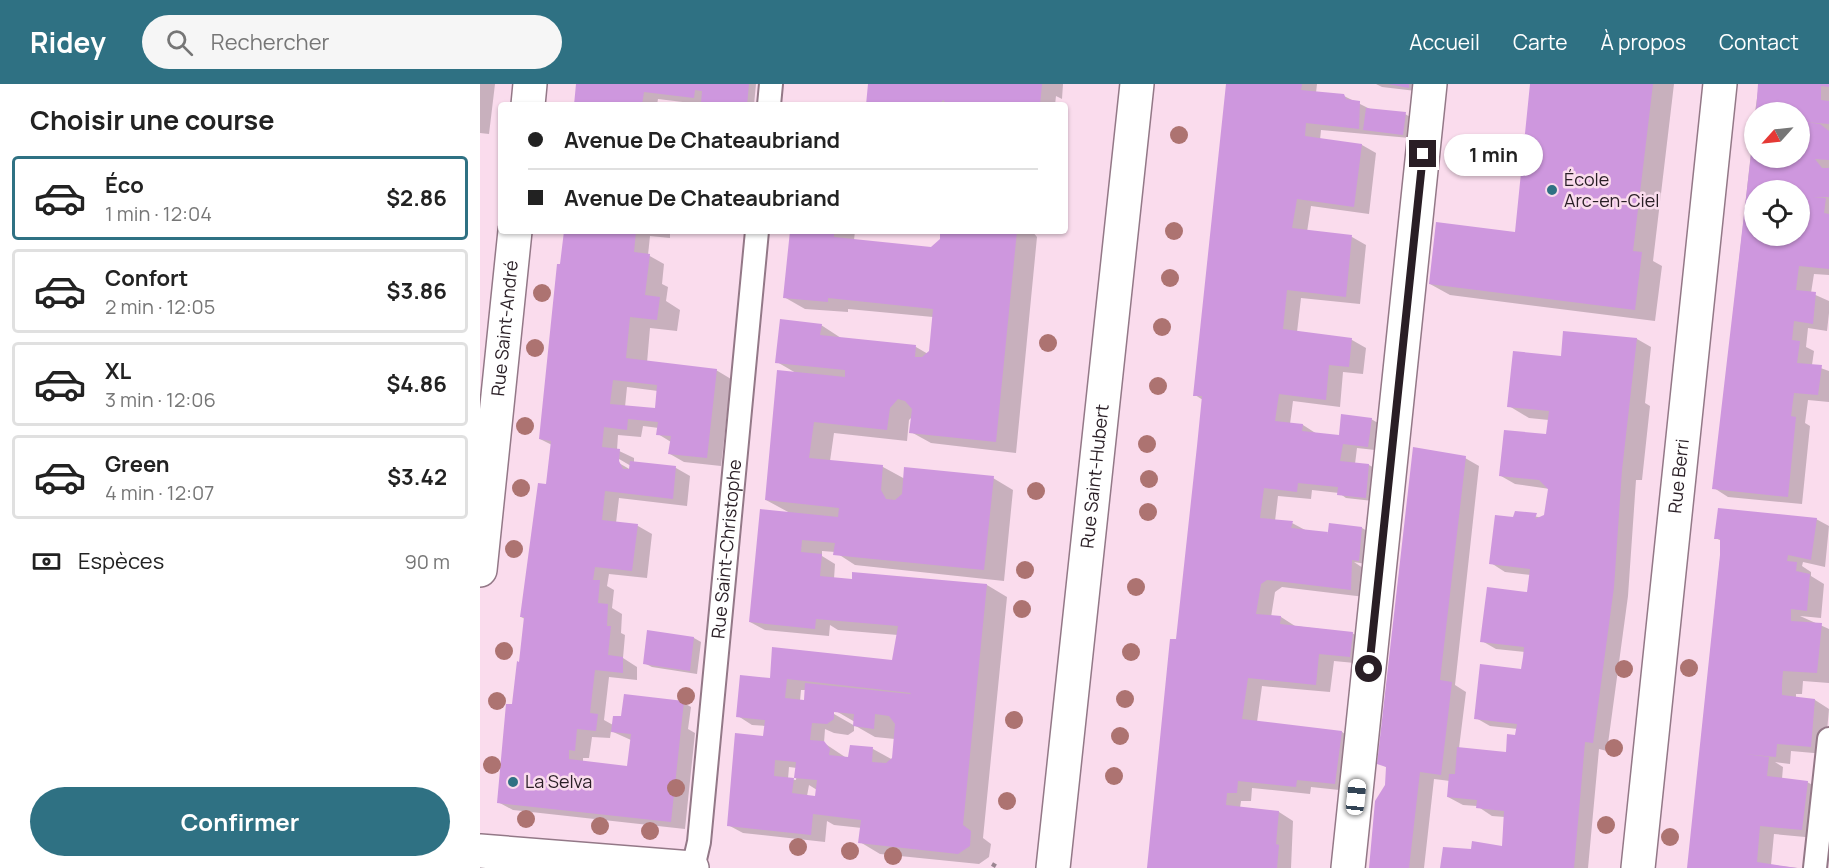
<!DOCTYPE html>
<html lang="fr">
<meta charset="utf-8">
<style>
:root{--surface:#fff;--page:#f6f6f6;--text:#222;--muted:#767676;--line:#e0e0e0;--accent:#2f7183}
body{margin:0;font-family:Manrope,sans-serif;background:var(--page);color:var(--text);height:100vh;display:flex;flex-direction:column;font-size:22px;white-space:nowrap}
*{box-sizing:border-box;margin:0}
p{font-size:20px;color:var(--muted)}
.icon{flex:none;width:33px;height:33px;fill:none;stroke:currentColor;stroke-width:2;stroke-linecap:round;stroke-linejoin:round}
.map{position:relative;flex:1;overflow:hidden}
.panel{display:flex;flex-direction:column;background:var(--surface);width:480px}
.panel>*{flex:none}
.top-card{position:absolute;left:18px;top:18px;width:570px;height:132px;border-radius:6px;box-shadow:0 2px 4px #0004;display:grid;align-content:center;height:132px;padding:0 30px;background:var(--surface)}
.needle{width:39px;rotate:243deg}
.controls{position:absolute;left:1264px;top:18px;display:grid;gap:12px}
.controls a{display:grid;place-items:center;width:66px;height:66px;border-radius:50%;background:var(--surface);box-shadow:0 2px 4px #0004;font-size:30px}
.end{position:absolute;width:27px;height:27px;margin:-14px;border:8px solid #291e25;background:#fff;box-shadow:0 0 0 3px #fff}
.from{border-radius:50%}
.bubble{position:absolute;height:42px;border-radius:21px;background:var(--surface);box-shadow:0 2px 4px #0004;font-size:20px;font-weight:700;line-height:42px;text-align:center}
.car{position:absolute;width:18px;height:36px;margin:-18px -9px;border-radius:8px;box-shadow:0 0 4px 2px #0007;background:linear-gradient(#fff 24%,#345 0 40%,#fff 0 76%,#345 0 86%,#fff 0)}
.top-card b{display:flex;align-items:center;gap:21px;height:57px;font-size:22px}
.top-card b+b{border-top:2px solid var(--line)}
.top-card i{width:15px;height:15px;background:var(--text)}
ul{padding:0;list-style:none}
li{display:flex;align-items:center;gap:18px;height:84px;margin:0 12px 9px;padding:0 18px;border:3px solid var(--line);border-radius:6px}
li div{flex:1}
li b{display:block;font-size:22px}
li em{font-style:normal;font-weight:700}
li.on{border-color:var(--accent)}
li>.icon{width:54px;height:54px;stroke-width:1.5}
h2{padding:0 30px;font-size:27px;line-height:72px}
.pay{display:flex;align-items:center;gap:15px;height:66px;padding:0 30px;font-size:22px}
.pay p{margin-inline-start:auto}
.primary-button{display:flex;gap:12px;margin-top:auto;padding:12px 30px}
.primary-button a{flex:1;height:69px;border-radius:36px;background:var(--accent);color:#fff;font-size:24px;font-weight:700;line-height:69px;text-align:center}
header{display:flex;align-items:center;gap:36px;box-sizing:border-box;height:84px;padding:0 30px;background:var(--accent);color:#fff}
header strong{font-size:28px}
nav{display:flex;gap:33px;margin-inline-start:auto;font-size:21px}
.search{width:420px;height:54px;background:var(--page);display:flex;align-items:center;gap:15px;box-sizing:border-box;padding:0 21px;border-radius:33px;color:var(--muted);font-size:22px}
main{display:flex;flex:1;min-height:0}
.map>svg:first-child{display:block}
.shadow{fill:#0003;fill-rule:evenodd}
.building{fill:#ce97de;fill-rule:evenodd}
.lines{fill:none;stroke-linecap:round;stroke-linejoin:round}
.lane-casing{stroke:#937887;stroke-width:26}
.street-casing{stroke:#937887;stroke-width:36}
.secondary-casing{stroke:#937887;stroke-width:36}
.path{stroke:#9b8692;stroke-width:4;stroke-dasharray:4.5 3;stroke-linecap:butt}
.lane{stroke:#fff;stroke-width:22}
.street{stroke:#fff;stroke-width:33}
.secondary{stroke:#fff;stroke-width:33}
.tree{fill:#ad7371}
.route{stroke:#291e25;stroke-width:8}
.poi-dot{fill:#2f7183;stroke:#fadced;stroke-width:2}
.labels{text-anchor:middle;stroke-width:5;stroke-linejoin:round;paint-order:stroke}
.poi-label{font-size:18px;fill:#291e25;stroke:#fadced;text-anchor:start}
.street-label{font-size:18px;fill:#291e25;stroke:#fadced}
</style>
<header>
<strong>Ridey</strong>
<div class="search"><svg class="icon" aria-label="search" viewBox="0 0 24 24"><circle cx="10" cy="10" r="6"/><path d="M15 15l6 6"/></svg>Rechercher</div>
<nav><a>Accueil</a><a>Carte</a><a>À propos</a><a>Contact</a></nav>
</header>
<main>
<section class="panel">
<h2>Choisir une course</h2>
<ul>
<li class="on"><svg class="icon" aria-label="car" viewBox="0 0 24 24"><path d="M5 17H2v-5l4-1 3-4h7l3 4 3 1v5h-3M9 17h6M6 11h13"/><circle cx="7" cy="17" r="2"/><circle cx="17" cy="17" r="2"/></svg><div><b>Éco</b><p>1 min · 12:04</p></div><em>$2.86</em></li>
<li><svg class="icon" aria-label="car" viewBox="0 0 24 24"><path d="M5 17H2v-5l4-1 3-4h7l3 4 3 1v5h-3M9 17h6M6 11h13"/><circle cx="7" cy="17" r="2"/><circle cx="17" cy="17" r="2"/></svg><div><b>Confort</b><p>2 min · 12:05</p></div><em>$3.86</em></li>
<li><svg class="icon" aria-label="car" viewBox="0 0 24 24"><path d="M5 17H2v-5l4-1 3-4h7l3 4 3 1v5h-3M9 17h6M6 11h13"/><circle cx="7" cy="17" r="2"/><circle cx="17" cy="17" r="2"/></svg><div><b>XL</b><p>3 min · 12:06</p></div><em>$4.86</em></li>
<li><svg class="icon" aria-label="car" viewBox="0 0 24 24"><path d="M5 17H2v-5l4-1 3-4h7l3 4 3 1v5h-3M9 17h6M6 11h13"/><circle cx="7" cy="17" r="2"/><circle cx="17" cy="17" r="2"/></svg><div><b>Green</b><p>4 min · 12:07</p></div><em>$3.42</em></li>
</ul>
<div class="pay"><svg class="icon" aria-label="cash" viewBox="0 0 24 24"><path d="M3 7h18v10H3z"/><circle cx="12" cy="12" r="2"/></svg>Espèces<p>90 m</p></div>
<div class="primary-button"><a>Confirmer</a></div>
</section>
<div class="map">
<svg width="1349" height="784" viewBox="0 0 1349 784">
<rect width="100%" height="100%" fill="#fadced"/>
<path class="shadow" d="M0 0H15L9 50 0 49Z
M98 0H276L274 21H227L178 15 177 21H95Z
M389 0H583L582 15 576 12 575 21H388Z
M748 0H837L836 9 864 12 892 26 925 30 932 34 930 54 841 46 840 56 882 61 896 69 889 130 831 122 827 148 872 153 886 161 880 220 821 214 817 248 872 256 886 264 883 290 863 288 860 323 813 317 810 340 823 341 837 350 867 354 891 335 898 339 895 366 877 364 875 380 889 381 896 385 893 417 866 414 859 409 832 406 831 415 798 412 795 437 812 439 827 447 847 450 882 444 889 448 886 480 874 478 886 486 885 513 802 503 795 508 791 533H801L815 542 872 549 887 558 885 580 854 577 850 608 782 602 777 638 862 648 876 657 869 707 831 703 830 710 772 704 771 717H761L760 724 799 728 813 737 811 784H669L691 556 697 557 723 316 715 311Z
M896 0H936V7L902 3Z
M1052 0H1194L1173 177 1182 182 1175 237 970 211 950 200 1036 150Z
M1279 0H1349V191L1334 190 1331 209 1349 217V229L1347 247 1328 244 1326 263 1334 267 1332 281 1349 287V318L1328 316 1325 339 1330 342 1322 420 1248 413 1234 404 1275 32V74H1320V28H1275ZM1275 106H1320V152H1275Z
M85 147H190V154L170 152 168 171 184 180 182 200 188 203 186 217 200 226 197 247 170 244 167 279 236 286 251 295 241 382 204 378 190 370 191 358 178 350 179 344 163 342 161 353 138 351 137 366 154 374V379L196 384 210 392 207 422 139 414 136 439 158 442 172 450 167 494 129 490 127 502 134 506 132 524 142 530 141 549 145 551 143 574 157 583V596L129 593 124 636 133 641 149 635 145 612 204 619 211 623 208 645 215 649 205 745 33 726 18 718 40 580 45 535 41 533 67 402 72 361 60 355ZM147 303 178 307 177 325 145 323ZM134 372 151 382V386L132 375ZM131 647 151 656 148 684 103 678V674H109L112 653 130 654Z
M312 147H375L374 156 451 164 461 156 462 147H552L557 153 536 369 451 359 431 348 433 332 429 336 427 357 354 349 350 377 403 383 425 395 513 394 533 406 524 497 375 481 355 468 342 467V472L355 480 354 495 507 501 527 513 503 754 511 760 509 773 499 780 400 770 380 758 382 744 354 741 347 737 345 758 263 749 248 741 284 654 286 642 272 641 258 632 291 595 413 577 418 551 358 546 350 541 349 552 285 546 270 538 310 429 286 416 316 289 297 278 341 241 361 254 436 263 448 270 450 267 453 233 368 225V228L325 225 304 213ZM321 606H326L331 618 320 617ZM349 623 375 638V642L347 626ZM374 641 395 653 415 655 413 676 393 665 368 675 344 659 345 645 354 649 368 651 374 647ZM309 683 317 684 316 696 308 695ZM329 701 337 706 336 714 327 712Z
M1157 255 1171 263 1165 319 1170 322 1162 396H1156L1148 512 1127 667 1119 665 1108 784H962L992 766 1023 763 1025 733 1012 732 997 722 983 721 968 713 970 697 954 695 944 784H891L906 701 908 684 899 679 985 374 999 382 975 601 986 608 979 664 1027 669 1037 653 1038 645 1010 642 996 634 1043 587 1045 568 1016 565 1002 557 1049 509 1051 491 1025 488 1011 479 1036 428 1062 434 1066 432 1070 405 1035 400 1021 392 1068 352 1069 336 1049 334 1029 322 1082 273Z
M1336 435 1349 442 1345 483 1323 478 1322 482 1331 488V492L1344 500 1341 534 1320 532 1349 545V599L1323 597 1322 610H1316V614L1335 616 1349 625 1345 670 1311 667 1310 680 1295 678 1303 683 1302 695 1327 698 1342 706 1336 754 1294 750 1291 781 1318 784H1208L1242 457 1235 454Z
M169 548 214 554 221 558 217 590 172 583 164 579Z"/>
<path class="building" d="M96 0H269L267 21 221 19 222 7 215 6 214 14 164 8 162 21H94Z
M388 0H562L560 21H468L463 16 459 21H386Z
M746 0H822L821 6 864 10 866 15 880 17 879 45 826 39 825 52 882 60 874 123 817 115 812 144 872 151 866 213 807 206 803 245 872 254 869 283 849 281 846 316 799 310 795 337 823 340 822 347 859 351 861 330 892 334 888 363 863 360 860 377 889 380 886 414 857 411 858 403 818 399 817 408 784 404 780 434 813 437 811 444 848 448 847 455 849 439 882 443 879 477 872 476 871 506 787 496 781 500 776 530 801 532 800 540 873 548 870 573 839 570 836 601 768 594 762 635 862 647 855 700 817 696 816 703 758 697 757 709H747L746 721 799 727 796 760 799 761 797 784H667L690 555H696L717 362 722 312H713Z
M908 0H929V4Z
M1050 0H1173L1153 167 1162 168 1155 226 949 200 956 138 1035 148Z
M1278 0H1349V3L1341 2V16L1349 17V40L1325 38 1340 40 1349 47V76L1335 75 1342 84H1349V113H1333L1346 114 1344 129 1349 130V185L1319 182 1316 206 1336 208 1333 240 1314 237 1312 256 1320 257 1317 279 1342 281 1338 311 1314 309 1311 332 1316 333 1308 413 1232 405 1274 45 1275 74H1320V28H1276ZM1275 106H1320V152H1275Z
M886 24 926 28 923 51 883 46Z
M84 147H156L154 168 170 170 165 211 180 213 177 236 150 233 146 274 237 285 227 374 188 370 191 352 176 351 178 338 148 335 147 346 124 343 122 363 140 365 139 377 143 385H149L150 377 196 382 193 415 125 407 122 436 158 440 152 487 115 483 113 496H120L118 519 128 520 127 542H131L128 571 143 573V589L115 586 110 629 118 630 116 647 97 645 95 667 89 666V675L147 682 151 650 131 648 133 632H141L144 610 204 617 191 738 17 719 26 620H32L37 577 39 578 44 533H40L58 399 66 400 71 357 59 355 77 180H80ZM133 296 177 301 175 324 130 320Z
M310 147H354V153L451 163 460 155V147H537L516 358 429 349 432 325 425 317 418 315 410 324 407 346 334 338 329 374 403 381 401 406 406 415 415 416 422 410 424 383 514 392 504 486 353 471 355 459 322 456 321 468 342 470 340 492 372 495V488L507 500 483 741 491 747 490 762 478 770 378 759 381 736 333 730 331 751 247 742 255 649 283 652 285 636 256 633 260 591 290 594 292 563 412 576 418 542 336 535 335 545 269 538 280 425 358 433 359 424 285 416 297 286 365 293V286L295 279 300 235 342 240 340 251 436 261 435 273H442L449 267 453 225 348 214V218L303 214ZM307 595 431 609 430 610 325 599 324 616 305 614ZM354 628 374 630 373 642 394 645 395 630 409 632 415 640 412 674 406 679 392 678 393 663 370 661 368 673 349 671 350 665 344 657 330 656 332 639 347 640 354 635ZM295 676 316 678 314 694 337 696 335 712 312 709 314 694 294 692Z
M1083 247 1157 254 1142 386 1134 503 1113 659 1105 658 1094 784H960L963 763 991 765 992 757 1022 762 1024 727 996 724 997 716 967 713 969 690H975L977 663 1026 668 1027 650 1035 651 1037 640 994 635 1000 580 1041 585 1043 573 1044 563 1000 558 1007 503 1047 508 1050 485 1009 480 1015 431 1033 433 1035 427 1057 429 1055 435 1064 431 1068 405 1059 396 1019 392 1024 346 1066 350 1069 327 1027 323 1033 267 1081 272Z
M933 363 986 372 960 596 972 598 961 691 940 688 929 784H889L895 717 905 701 906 683 897 680Z
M1238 424 1337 434 1331 476 1308 471 1307 477 1317 478 1316 487 1330 490 1327 527 1311 525V537L1342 539 1337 589 1303 587 1302 600V611L1335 615 1331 663 1297 660 1296 673 1264 670 1289 673 1287 692 1328 697 1322 746 1280 742 1277 778 1317 784H1207L1240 471V455H1234Z
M167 546 214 553 210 587 163 580Z"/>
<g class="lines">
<g class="lane-casing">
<g id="lane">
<path d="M289 21 291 0"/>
<path id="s1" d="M213 784 219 758 277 147"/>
<path d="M1335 784 1349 655"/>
</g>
</g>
<g class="street-casing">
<g id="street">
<path d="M48 21 50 0"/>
<path id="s2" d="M0 486 35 147"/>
<path d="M0 767 212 784"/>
<path d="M868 784 950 0"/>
<path id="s3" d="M1158 784 1240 0"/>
</g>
</g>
<g class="secondary-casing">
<g id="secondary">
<path id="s4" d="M573 784 657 0"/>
</g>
</g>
<path class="path" d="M512 780 517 783"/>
<use href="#lane" class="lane"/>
<use href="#street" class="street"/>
<use href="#secondary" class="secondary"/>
</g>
<g class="tree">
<circle cx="699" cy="51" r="9"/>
<circle cx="694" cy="147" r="9"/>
<circle cx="690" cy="194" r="9"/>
<circle cx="62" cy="209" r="9"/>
<circle cx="682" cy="243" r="9"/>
<circle cx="568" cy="259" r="9"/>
<circle cx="55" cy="264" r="9"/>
<circle cx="678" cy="302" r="9"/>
<circle cx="45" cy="342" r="9"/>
<circle cx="667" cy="360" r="9"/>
<circle cx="669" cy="395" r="9"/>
<circle cx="41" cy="404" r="9"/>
<circle cx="556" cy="407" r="9"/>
<circle cx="668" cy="428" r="9"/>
<circle cx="34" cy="465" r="9"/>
<circle cx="545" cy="486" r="9"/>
<circle cx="656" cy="503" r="9"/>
<circle cx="542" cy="525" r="9"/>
<circle cx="24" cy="567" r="9"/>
<circle cx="651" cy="568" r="9"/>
<circle cx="1209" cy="584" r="9"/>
<circle cx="1144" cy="585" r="9"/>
<circle cx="206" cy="612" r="9"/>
<circle cx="645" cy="615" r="9"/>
<circle cx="17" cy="617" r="9"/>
<circle cx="534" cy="636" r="9"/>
<circle cx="640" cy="652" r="9"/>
<circle cx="1134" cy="664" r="9"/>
<circle cx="12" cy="681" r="9"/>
<circle cx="634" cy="692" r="9"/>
<circle cx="196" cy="704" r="9"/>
<circle cx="527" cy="717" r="9"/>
<circle cx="46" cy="735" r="9"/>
<circle cx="1126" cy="741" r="9"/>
<circle cx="120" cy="742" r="9"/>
<circle cx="170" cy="747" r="9"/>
<circle cx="1190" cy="753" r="9"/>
<circle cx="318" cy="763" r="9"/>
<circle cx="370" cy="767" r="9"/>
<circle cx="413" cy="772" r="9"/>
</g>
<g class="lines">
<path class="route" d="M889 585 943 70"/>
</g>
<g class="poi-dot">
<circle cx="1072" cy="106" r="6"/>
<circle cx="33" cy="698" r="6"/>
</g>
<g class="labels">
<g class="poi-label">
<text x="1084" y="102">École<tspan x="1084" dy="21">Arc-en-Ciel</tspan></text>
<text x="45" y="704">La Selva</text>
</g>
<g class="street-label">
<text dy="6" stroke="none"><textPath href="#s2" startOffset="243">Rue Saint-André</textPath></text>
<text dy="6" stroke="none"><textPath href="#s4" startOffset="394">Rue Saint-Hubert</textPath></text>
<text dy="6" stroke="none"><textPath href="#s3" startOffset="394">Rue Berri</textPath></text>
<text dy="6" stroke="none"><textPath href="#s1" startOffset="321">Rue Saint-Christophe</textPath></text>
</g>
</g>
</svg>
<div class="controls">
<a><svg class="needle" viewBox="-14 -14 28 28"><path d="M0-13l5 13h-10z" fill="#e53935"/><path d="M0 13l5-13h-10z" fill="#767676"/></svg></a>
<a><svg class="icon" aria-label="locate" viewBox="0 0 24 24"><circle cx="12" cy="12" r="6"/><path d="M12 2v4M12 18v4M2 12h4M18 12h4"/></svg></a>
</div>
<i class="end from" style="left:889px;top:585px"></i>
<i class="end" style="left:943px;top:70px"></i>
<div class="bubble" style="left:964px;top:50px;width:99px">1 min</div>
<i class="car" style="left:876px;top:713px;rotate:6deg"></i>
<div class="top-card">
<b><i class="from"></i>Avenue De Chateaubriand</b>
<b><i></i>Avenue De Chateaubriand</b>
</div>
</div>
</main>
